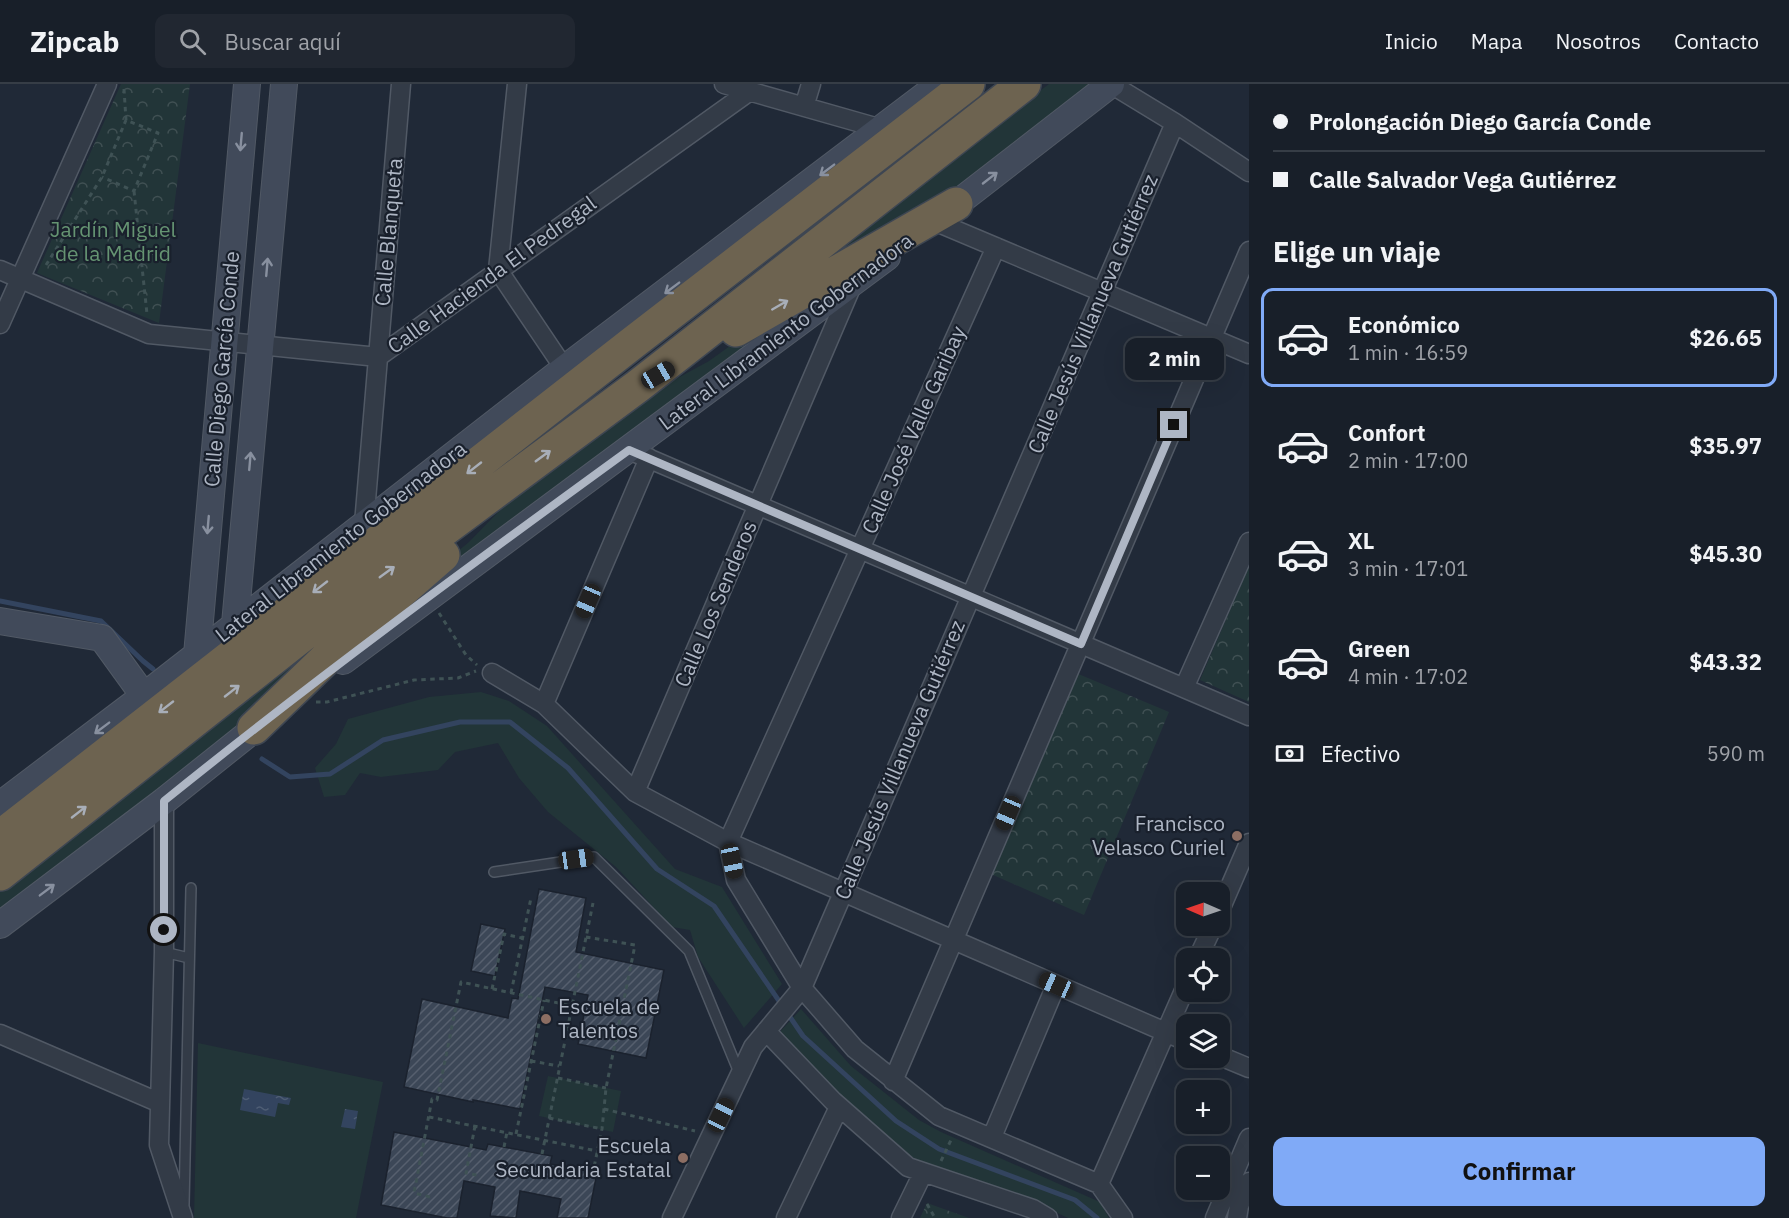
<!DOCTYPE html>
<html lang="es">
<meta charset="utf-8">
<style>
:root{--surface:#181f29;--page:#212731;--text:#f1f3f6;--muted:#9fa2a8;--line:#363d46;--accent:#80aaf7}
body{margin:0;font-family:"IBM Plex Sans",sans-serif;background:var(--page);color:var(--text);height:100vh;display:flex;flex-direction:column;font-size:22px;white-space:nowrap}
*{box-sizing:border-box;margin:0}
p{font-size:20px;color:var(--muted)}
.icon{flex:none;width:33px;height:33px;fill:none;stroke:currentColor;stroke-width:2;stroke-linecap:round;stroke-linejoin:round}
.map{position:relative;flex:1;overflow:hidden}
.details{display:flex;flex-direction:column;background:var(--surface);width:540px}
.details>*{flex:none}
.top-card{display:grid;align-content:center;height:132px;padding:0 24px;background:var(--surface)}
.needle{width:39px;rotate:272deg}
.controls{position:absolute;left:1176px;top:798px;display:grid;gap:12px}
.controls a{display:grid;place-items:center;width:54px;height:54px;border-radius:12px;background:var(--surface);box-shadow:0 6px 24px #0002,0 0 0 2px var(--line);font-size:30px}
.end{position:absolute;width:27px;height:27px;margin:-14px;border:8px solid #aeb6c4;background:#111;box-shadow:0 0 0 3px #111}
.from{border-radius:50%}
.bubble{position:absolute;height:42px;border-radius:12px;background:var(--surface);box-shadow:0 6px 24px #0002,0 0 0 2px var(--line);font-size:20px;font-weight:700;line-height:42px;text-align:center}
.car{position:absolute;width:18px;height:36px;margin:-18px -9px;border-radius:8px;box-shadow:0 0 4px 2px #0007;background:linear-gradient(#222 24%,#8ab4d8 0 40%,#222 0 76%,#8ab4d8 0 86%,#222 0)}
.top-card b{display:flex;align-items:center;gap:21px;height:57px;font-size:22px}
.top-card b+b{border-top:2px solid var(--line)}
.top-card i{width:15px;height:15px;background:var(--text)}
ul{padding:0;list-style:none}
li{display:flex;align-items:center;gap:18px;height:99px;margin:0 12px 9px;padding:0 12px;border:3px solid transparent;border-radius:12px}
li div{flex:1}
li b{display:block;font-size:22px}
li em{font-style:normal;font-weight:700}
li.active{border-color:var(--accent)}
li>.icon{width:54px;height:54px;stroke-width:1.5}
h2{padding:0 24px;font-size:27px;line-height:72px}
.pay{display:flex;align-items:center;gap:15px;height:66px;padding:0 24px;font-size:22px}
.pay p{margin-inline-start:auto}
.primary-button{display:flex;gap:12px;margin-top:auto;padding:12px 24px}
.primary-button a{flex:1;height:69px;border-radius:12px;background:var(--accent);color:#111;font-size:24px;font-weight:700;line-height:69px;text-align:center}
header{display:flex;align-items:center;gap:36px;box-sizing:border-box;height:84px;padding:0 30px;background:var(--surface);border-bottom:2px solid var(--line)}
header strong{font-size:28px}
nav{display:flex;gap:33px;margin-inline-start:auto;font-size:21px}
.search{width:420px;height:54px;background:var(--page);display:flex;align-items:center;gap:15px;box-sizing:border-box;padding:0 21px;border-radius:12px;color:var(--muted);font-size:22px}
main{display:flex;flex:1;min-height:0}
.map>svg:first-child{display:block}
.green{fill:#223538}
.forest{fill:url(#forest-crowns)}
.water{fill:url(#water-ripples)}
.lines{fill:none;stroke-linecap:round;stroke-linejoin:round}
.stream{stroke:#33445f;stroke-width:5}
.building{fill:url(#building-hatch);stroke:#1b222e;stroke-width:1.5}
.lane-casing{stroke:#515965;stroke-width:12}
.street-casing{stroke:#515965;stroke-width:21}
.secondary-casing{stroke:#515965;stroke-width:28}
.highway-casing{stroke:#3e4652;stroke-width:36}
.path{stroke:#3f5255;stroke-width:3;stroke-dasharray:4.5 4.5;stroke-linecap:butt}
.lane{stroke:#333b47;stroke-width:9}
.street{stroke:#333b47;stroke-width:18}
.secondary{stroke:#414a5a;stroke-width:26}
.highway{stroke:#6d6350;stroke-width:33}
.oneway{stroke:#88909f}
.oneway2{stroke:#a8aeb8}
.route{stroke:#aeb6c4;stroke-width:8}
.education-dot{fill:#8d6e63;stroke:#19202c;stroke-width:2}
.labels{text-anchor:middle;stroke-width:4.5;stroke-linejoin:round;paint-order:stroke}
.park-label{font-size:21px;fill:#659472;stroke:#19202c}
.street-label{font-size:21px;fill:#aeb6c4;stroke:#19202c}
.poi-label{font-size:21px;fill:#aeb6c4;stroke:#19202c;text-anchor:end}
</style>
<header>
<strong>Zipcab</strong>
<div class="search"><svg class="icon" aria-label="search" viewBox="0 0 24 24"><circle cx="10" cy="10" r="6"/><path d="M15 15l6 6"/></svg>Buscar aquí</div>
<nav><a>Inicio</a><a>Mapa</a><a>Nosotros</a><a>Contacto</a></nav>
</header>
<main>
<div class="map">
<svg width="1249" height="1134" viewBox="0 0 1249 1134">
<defs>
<pattern id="forest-crowns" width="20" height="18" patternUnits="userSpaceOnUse" patternTransform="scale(1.5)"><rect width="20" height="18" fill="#223538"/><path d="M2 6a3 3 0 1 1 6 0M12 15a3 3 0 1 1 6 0" fill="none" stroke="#405053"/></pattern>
<pattern id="water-ripples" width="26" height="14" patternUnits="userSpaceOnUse" patternTransform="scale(1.5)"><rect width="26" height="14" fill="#33445f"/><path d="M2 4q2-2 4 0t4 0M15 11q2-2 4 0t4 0" fill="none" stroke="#4e5d74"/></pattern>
<pattern id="building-hatch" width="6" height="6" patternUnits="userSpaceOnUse" patternTransform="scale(1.5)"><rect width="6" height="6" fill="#3c4757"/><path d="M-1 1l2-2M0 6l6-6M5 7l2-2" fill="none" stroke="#565f6e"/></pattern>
</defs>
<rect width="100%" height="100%" fill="#202937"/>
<path class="green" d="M1049 0H1096L947 116 776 207Z
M783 224 789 233 403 523 398 516 469 458 547 378 630 320 709 277Z
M382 506 258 628 0 830V804Z
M481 608 509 617 547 642 675 785 722 803 782 900 744 944 698 873 690 846 672 843 616 783 548 728 519 694 498 659 455 668 438 686 381 693 360 689 345 711 324 713 315 684 336 660 348 635 429 613Z
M801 925 851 982 919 1036 941 1048 1100 1118 1109 1134H1068L1034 1118 914 1078 838 1013 777 951Z
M198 959 383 998 356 1134H194Z
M548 992 621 1007 613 1048 539 1032Z"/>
<path class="forest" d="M121 0H190L159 239 37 189Z
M1249 482V618L1200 596Z
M1076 589 1169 628 1084 831 991 790Z
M927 1119 969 1134H920Z"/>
<path class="water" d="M244 1005 291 1014 289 1021 278 1019 275 1033 240 1026Z
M345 1025 358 1027 355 1045 341 1043Z"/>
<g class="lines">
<path class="stream" d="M0 517 101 537 143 577 153 585
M262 675 290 693 330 690 383 656 460 638H510L568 684 657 785 714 822 803 952 896 1037 939 1065 1075 1116 1097 1134"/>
</g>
<path class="building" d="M539 805 586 814 576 868 664 886 646 974 578 960 588 911 545 903 520 1025 473 1016V1018L404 1003 422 915 508 934 512 914 518 915Z
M481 840 505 845 495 892 471 887Z
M394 1048 486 1066 488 1060 552 1072 550 1080 597 1089 588 1134H557L561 1115 520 1107 516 1134 490 1132 495 1103 464 1097 457 1134H447L381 1121Z"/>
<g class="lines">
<g class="lane-casing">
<path id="lane" d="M494 788 594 773 689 867 740 991
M164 868 189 874
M184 1120 191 804"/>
</g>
<g class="street-casing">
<path id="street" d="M517 0 498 186 570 293
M724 0 882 45
M1111 0 1175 39 1249 88
M804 23 811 0
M934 137 1249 270
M996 163 728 758 1186 957
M0 186 149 250 378 273 750 7
M0 240 107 0
M629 366 1249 632
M364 440 401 0
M492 589 544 620 635 708 728 758 736 796 802 904 855 965 939 1032 1099 1100 1123 1134
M1184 604 1249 458
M544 620 649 374
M635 708 853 199
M164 717V868L159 1061 183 1134
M1220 826 1249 759
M1198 874 1213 842
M766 947 833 1017 908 1083 1033 1125 1048 1134
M0 950 160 1019
M1220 972 1249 984
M893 997 1249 167
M992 1053 1056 901
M1099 1100 1186 902
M672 1134 753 963 802 904 1175 39
M786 1134 839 1023
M901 1134 923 1089
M1215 1134 1249 1054
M1237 1134 1239 1122 1249 1098"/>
</g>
<g class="secondary-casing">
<path id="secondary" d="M942 131 1111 0
M0 537 102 554 144 612
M235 540 284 0
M197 571 247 0
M343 577 887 173
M0 721 144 612 564 285 940 0
M0 841 164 717 268 634"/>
</g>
<g class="highway-casing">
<path id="highway" d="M736 246 956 120
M254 644 342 559 443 471
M0 753 635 257 968 0
M0 790 314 542 638 302 1024 0"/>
</g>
<path class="path" d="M124 5 126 36
M134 107 147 230
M46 181 102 93 126 36 158 49 134 107 102 93
M439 529 466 571 477 581
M316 618H327L414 596 458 594 476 587
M586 853 635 861 606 1004 602 1045 593 1088
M492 905 504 850 522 854
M511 909 531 814
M531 977 559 982
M558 994 606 1004
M604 1025 695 1047
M429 1033 597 1067
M549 1034 602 1045
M475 1042 466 1089 481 1092
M516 1050 544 916
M504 1063 507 1048
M542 1070 593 819
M941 1077 951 1056
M430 1113 414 1109 432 1015 437 1016 461 898 572 922
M927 1120 935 1134"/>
<use href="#lane" class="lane"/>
<use href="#street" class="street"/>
<use href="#secondary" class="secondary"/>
<use href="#highway" class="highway"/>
</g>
<defs><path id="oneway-shaft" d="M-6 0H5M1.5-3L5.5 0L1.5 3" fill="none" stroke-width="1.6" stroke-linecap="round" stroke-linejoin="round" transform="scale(1.5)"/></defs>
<g class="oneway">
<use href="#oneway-shaft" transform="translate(241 58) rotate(95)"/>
<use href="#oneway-shaft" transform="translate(827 86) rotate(143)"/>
<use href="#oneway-shaft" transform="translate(990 94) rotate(-38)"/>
<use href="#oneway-shaft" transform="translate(267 183) rotate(-85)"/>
<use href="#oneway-shaft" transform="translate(672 204) rotate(143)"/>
<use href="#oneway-shaft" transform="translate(250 377) rotate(-85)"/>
<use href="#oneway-shaft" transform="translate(208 441) rotate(95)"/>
<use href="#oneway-shaft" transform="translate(102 644) rotate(143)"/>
<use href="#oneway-shaft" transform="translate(47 806) rotate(-37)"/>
</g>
<g class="oneway2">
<use href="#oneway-shaft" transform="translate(780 221) rotate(-30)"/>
<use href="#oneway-shaft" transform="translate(543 372) rotate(-36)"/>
<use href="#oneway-shaft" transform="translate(474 384) rotate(142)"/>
<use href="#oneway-shaft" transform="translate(387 488) rotate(-36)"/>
<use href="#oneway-shaft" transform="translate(320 503) rotate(142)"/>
<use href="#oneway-shaft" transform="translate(232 607) rotate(-38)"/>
<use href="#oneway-shaft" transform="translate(166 623) rotate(142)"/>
<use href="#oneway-shaft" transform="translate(79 728) rotate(-38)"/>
</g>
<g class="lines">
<path class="route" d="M164 846V717C315 595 472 480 629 366L1081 560 1174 341"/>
</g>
<g class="education-dot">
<circle cx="1237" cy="752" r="6"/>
<circle cx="546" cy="935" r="6"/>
<circle cx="683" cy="1074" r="6"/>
</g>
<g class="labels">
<g class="park-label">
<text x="113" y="153">Jardín Miguel<tspan x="113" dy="24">de la Madrid</tspan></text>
</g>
<g class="street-label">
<text transform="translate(389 148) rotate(-85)" y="7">Calle Blanqueta</text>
<text transform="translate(492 191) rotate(-36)" y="7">Calle Hacienda El Pedregal</text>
<text transform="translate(1093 230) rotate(-67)" y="7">Calle Jesús Villanueva Gutiérrez</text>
<text transform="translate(786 248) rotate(-37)" y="7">Lateral Libramiento Gobernadora</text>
<text transform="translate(222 285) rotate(-85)" y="7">Calle Diego García Conde</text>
<text transform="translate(914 346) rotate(-66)" y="7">Calle José Valle Garibay</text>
<text transform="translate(341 458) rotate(-38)" y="7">Lateral Libramiento Gobernadora</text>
<text transform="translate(716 520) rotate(-67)" y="7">Calle Los Senderos</text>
<text transform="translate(900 676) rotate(-67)" y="7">Calle Jesús Villanueva Gutiérrez</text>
</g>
<g class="poi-label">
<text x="1225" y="747">Francisco<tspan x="1225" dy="24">Velasco Curiel</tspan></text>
<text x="558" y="930" text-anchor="start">Escuela de<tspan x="558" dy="24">Talentos</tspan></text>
<text x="671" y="1069">Escuela<tspan x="671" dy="24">Secundaria Estatal</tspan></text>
</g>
</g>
</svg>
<div class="controls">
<a><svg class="needle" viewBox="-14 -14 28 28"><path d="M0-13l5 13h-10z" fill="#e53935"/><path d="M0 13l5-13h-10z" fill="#9fa2a8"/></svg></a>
<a><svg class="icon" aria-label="locate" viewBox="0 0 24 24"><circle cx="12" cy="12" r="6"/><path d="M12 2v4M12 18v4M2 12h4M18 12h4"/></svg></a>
<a><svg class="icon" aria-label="layers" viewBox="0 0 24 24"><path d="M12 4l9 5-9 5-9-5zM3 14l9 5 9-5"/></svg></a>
<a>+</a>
<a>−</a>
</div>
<i class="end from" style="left:164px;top:846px"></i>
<i class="end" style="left:1174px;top:341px"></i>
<div class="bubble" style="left:1125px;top:254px;width:99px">2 min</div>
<i class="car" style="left:658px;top:291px;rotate:60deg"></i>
<i class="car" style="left:588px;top:517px;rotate:203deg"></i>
<i class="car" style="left:1008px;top:729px;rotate:203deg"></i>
<i class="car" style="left:576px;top:775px;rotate:82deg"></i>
<i class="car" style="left:732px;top:777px;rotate:168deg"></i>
<i class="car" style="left:1056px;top:901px;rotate:294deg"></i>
<i class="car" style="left:721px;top:1031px;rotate:26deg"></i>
</div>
<section class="details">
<div class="top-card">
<b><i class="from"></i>Prolongación Diego García Conde</b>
<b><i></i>Calle Salvador Vega Gutiérrez</b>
</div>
<h2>Elige un viaje</h2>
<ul>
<li class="active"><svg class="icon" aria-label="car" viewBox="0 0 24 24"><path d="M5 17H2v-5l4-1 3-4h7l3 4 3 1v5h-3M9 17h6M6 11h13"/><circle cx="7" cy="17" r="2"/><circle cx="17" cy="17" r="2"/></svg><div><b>Económico</b><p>1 min · 16:59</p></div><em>$26.65</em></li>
<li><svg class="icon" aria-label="car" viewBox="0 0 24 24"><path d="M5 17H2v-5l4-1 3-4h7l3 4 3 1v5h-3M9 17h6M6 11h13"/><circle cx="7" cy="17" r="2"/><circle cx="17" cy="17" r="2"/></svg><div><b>Confort</b><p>2 min · 17:00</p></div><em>$35.97</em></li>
<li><svg class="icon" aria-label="car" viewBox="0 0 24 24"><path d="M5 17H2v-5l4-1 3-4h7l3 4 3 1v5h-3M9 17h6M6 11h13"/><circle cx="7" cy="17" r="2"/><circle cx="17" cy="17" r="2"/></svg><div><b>XL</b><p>3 min · 17:01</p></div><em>$45.30</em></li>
<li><svg class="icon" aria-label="car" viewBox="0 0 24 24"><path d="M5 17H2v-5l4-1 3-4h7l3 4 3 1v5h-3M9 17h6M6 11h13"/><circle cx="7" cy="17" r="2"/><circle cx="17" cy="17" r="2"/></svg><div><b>Green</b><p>4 min · 17:02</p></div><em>$43.32</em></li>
</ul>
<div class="pay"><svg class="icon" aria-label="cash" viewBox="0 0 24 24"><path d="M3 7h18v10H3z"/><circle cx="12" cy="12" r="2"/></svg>Efectivo<p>590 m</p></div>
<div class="primary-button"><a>Confirmar</a></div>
</section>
</main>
